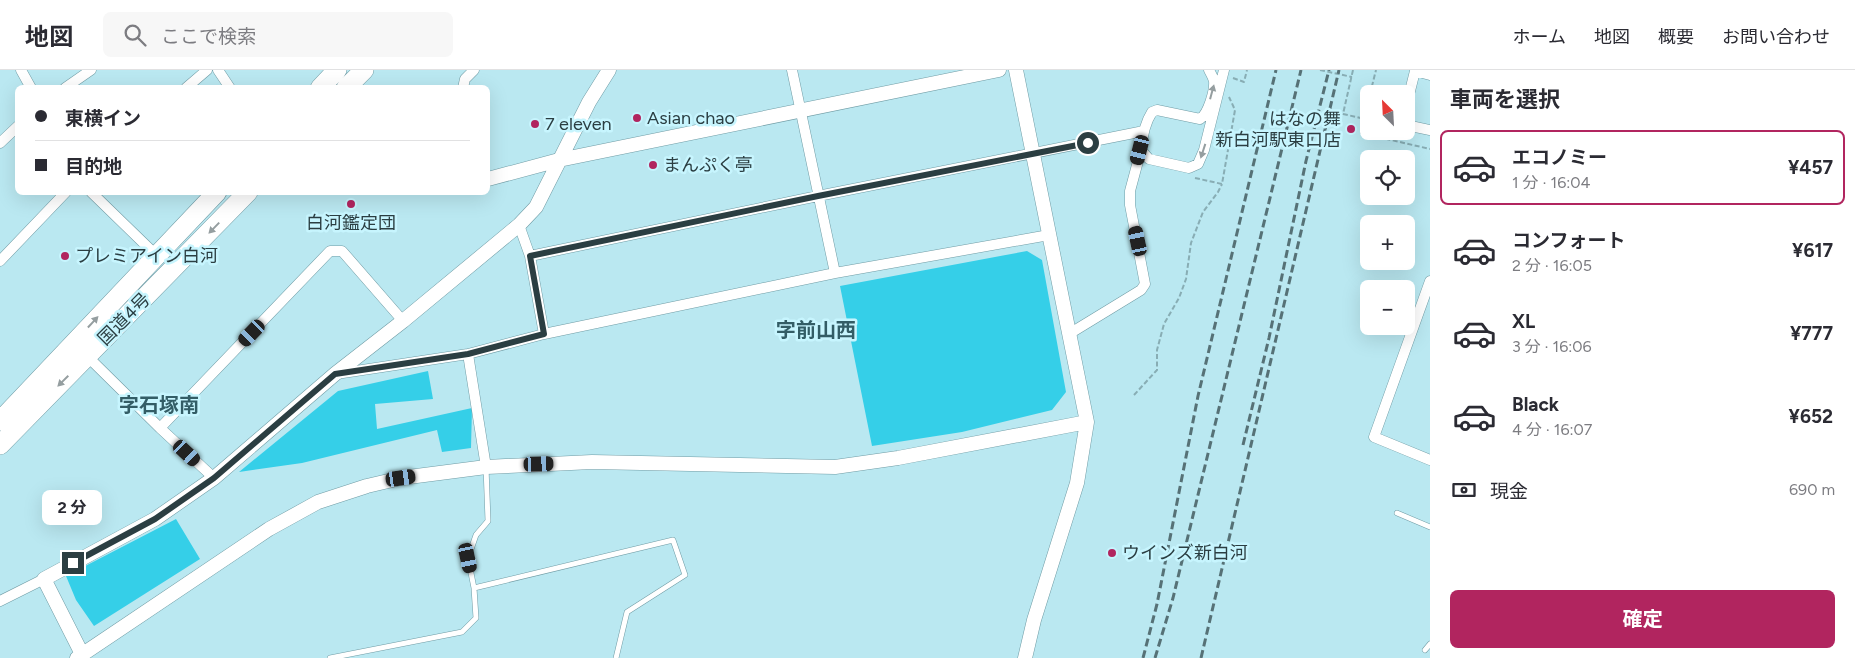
<!DOCTYPE html>
<html lang="ja">
<meta charset="utf-8">
<style>
:root{--surface:#fff;--page:#f7f7f7;--text:#2b2b33;--muted:#7c7c81;--line:#e1e1e2;--accent:#b1255f}
body{margin:0;font-family:Figtree,"Noto Sans JP",sans-serif;background:var(--page);color:var(--text);height:100vh;display:flex;flex-direction:column;font-size:19px;white-space:nowrap}
*{box-sizing:border-box;margin:0}
p{font-size:16px;color:var(--muted)}
.icon{flex:none;width:28px;height:28px;fill:none;stroke:currentColor;stroke-width:2;stroke-linecap:round;stroke-linejoin:round}
.map{position:relative;flex:1;overflow:hidden}
.details{display:flex;flex-direction:column;background:var(--surface);width:425px}
.details>*{flex:none}
.hud{position:absolute;left:15px;top:15px;width:475px;height:110px;border-radius:8px;box-shadow:0 5px 20px #0002;display:grid;align-content:center;height:110px;padding:0 20px;background:var(--surface)}
.needle{width:32px;rotate:336deg}
.fabs{position:absolute;left:1360px;top:15px;display:grid;gap:10px}
.fabs a{display:grid;place-items:center;width:55px;height:55px;border-radius:8px;background:var(--surface);box-shadow:0 5px 20px #0002;font-size:25px}
.end{position:absolute;width:22px;height:22px;margin:-11px;border:6px solid #2b3e42;background:#fff;box-shadow:0 0 0 2px #fff}
.from{border-radius:50%}
.bubble{position:absolute;height:35px;border-radius:8px;background:var(--surface);box-shadow:0 5px 20px #0002;font-size:16px;font-weight:700;line-height:35px;text-align:center}
.car{position:absolute;width:15px;height:30px;margin:-15px -8px;border-radius:6px;box-shadow:0 0 4px 1px #0007;background:linear-gradient(#222 24%,#8ab4d8 0 40%,#222 0 76%,#8ab4d8 0 86%,#222 0)}
.hud b{display:flex;align-items:center;gap:18px;height:48px;font-size:19px}
.hud b+b{border-top:1px solid var(--line)}
.hud i{width:12px;height:12px;background:var(--text)}
ul{padding:0;list-style:none}
li{display:flex;align-items:center;gap:15px;height:75px;margin:0 10px 8px;padding:0 10px;border:2px solid transparent;border-radius:8px}
li div{flex:1}
li b{display:block;font-size:19px}
li em{font-style:normal;font-weight:700}
li.current{border-color:var(--accent)}
li>.icon{width:45px;height:45px;stroke-width:1.5}
h2{padding:0 20px;font-size:22px;line-height:60px}
.pay{display:flex;align-items:center;gap:12px;height:55px;padding:0 20px;font-size:19px}
.pay p{margin-inline-start:auto}
.primary-button{display:flex;gap:10px;margin-top:auto;padding:10px 20px}
.primary-button a{flex:1;height:58px;border-radius:8px;background:var(--accent);color:#fff;font-size:20px;font-weight:700;line-height:58px;text-align:center}
header{display:flex;align-items:center;gap:30px;box-sizing:border-box;height:70px;padding:0 25px;background:var(--surface);border-bottom:1px solid var(--line)}
header strong{font-size:24px}
nav{display:flex;gap:28px;margin-inline-start:auto;font-size:18px}
.search{width:350px;height:45px;background:var(--page);display:flex;align-items:center;gap:12px;box-sizing:border-box;padding:0 18px;border-radius:8px;color:var(--muted);font-size:19px}
main{display:flex;flex:1;min-height:0}
.map>svg:first-child{display:block}
.green{fill:#35cfe8}
.lines{fill:none;stroke-linecap:round;stroke-linejoin:round}
.lane-casing{stroke:#709ca5;stroke-width:6}
.street-casing{stroke:#709ca5;stroke-width:11}
.secondary-casing{stroke:#709ca5;stroke-width:15}
.highway-casing{stroke:#709ca5;stroke-width:20}
.path{stroke:#88adb4;stroke-width:2;stroke-dasharray:5 2.5;stroke-linecap:butt}
.lane{stroke:#fff;stroke-width:5}
.street{stroke:#fff;stroke-width:10}
.secondary{stroke:#fff;stroke-width:14}
.highway{stroke:#fff;stroke-width:19}
.rail{stroke:#567176;stroke-width:3;stroke-dasharray:8 4;stroke-linecap:butt}
.oneway{fill:#959ea0}
.route{stroke:#2b3e42;stroke-width:6}
.poi-dot{fill:#b1255f;stroke:#c7f5fe;stroke-width:2}
.labels{text-anchor:middle;stroke-width:5;stroke-linejoin:round;paint-order:stroke}
.poi-label{font-size:18px;fill:#2b3e42;stroke:#c7f5fe;text-anchor:start}
.street-label{font-size:18px;fill:#2b3e42;stroke:#c7f5fe}
.quarter-label{font-size:20px;font-weight:bold;fill:#335d66;stroke:#c7f5fe}
</style>
<header>
<strong>地図</strong>
<div class="search"><svg class="icon" aria-label="search" viewBox="0 0 24 24"><circle cx="10" cy="10" r="6"/><path d="M15 15l6 6"/></svg>ここで検索</div>
<nav><a>ホーム</a><a>地図</a><a>概要</a><a>お問い合わせ</a></nav>
</header>
<main>
<div class="map">
<svg width="1430" height="588" viewBox="0 0 1430 588">
<rect width="100%" height="100%" fill="#bae8f1"/>
<path class="green" d="M1027 181 1042 190 1066 322 1052 340 962 362 872 376 840 216Z
M428 301 433 329 375 334 377 359 472 338 471 378 442 382 437 360 302 393 239 402 338 321Z
M176 449 200 489 94 556 76 530 66 506Z"/>
<g class="lines">
<g class="lane-casing">
<path id="lane" d="M1397 443 1430 457
M474 518 673 470 685 505 627 542 616 588
M1425 580 1430 574
M330 588 462 562 476 548 474 518 468 488 476 465 488 451 486 397"/>
</g>
<g class="street-casing">
<path id="street" d="M21 0 31 18
M218 0 230 18
M792 0 835 203
M1209 0C1211 4 1213 7 1214 11 1215 21 1208 44 1200 49L1157 40 1152 42C1145 53 1142 68 1141 80L1149 89 1189 98 1198 94 1204 80 1224 0
M65 18 91 0
M186 18 207 0
M463 18 465 9 474 0
M1406 37 1415 1 1430 5
M1406 55 1430 60
M0 73 18 56
M91 122 159 188
M519 155 530 186 544 264
M530 186 818 126 1144 61
M0 191 66 122
M1430 211 1374 367 1430 390
M1069 264 1141 220 1145 214 1130 135V121L1141 80
M468 284 486 397
M87 286 160 358 214 408
M336 304 468 284 544 264 835 203 1049 165
M160 358 330 181H342L403 251
M0 531 44 509"/>
</g>
<g class="secondary-casing">
<path id="secondary" d="M1016 0 1087 352 1077 413 1034 550 1025 588
M488 109 559 90 999 0
M82 584 44 509 155 449 214 408 335 304 403 251 519 155 536 137 589 32 609 0
M77 588 269 459 318 432 367 416 401 408 486 397 592 392 835 397 898 388 1087 352"/>
</g>
<g class="highway-casing">
<path id="highway" d="M320 18 337 0
M346 18 364 0
M0 351 217 122
M0 375 248 122"/>
</g>
<path class="path" d="M1320 0 1352 7
M1353 0 1343 44 1365 49
M1233 8 1244 12 1247 0
M1370 24 1376 0
M1369 29 1361 63 1430 79
M1195 108 1222 114 1235 40 1229 27
M1134 325 1157 300V280L1164 254 1179 228 1186 209 1191 173 1203 142 1218 122 1222 114"/>
<use href="#lane" class="lane"/>
<use href="#street" class="street"/>
<use href="#secondary" class="secondary"/>
<use href="#highway" class="highway"/>
<path class="rail" d="M1243 375 1269 268 1306 91 1329 0
M1143 588 1157 534 1198 326 1276 0
M1155 588 1173 528 1301 0
M1201 588 1339 0"/>
</g>
<defs><path id="oneway-solid" d="M-6-.8H1V-3.2L6.5 0L1 3.2V.8H-6Z" transform="scale(1.25)"/></defs>
<g class="oneway">
<use href="#oneway-solid" transform="translate(1212 22) rotate(-75)"/>
<use href="#oneway-solid" transform="translate(1203 81) rotate(108)"/>
<use href="#oneway-solid" transform="translate(214 158) rotate(134)"/>
<use href="#oneway-solid" transform="translate(93 252) rotate(-47)"/>
<use href="#oneway-solid" transform="translate(63 311) rotate(135)"/>
</g>
<g class="lines">
<path class="route" d="M73 493 155 449 214 408 335 304 468 284 544 264 530 186 818 126 1088 73"/>
</g>
<g class="poi-dot">
<circle cx="637" cy="48" r="5"/>
<circle cx="535" cy="54" r="5"/>
<circle cx="1351" cy="59" r="5"/>
<circle cx="653" cy="95" r="5"/>
<circle cx="351" cy="134" r="5"/>
<circle cx="65" cy="186" r="5"/>
<circle cx="1112" cy="483" r="5"/>
</g>
<g class="labels">
<g class="poi-label">
<text x="647" y="54">Asian chao</text>
<text x="1341" y="55" text-anchor="end">はなの舞<tspan x="1341" dy="21">新白河駅東口店</tspan></text>
<text x="545" y="60">7 eleven</text>
<text x="663" y="101">まんぷく亭</text>
<text x="351" y="159" text-anchor="middle">白河鑑定団</text>
<text x="75" y="192">プレミアイン白河</text>
<text x="1122" y="489">ウインズ新白河</text>
</g>
<g class="street-label">
<text transform="translate(124 249) rotate(-45)" y="6">国道4号</text>
</g>
<g class="quarter-label">
<text x="816" y="267">字前山西</text>
<text x="159" y="342">字石塚南</text>
</g>
</g>
</svg>
<div class="fabs">
<a><svg class="needle" viewBox="-14 -14 28 28"><path d="M0-13l5 13h-10z" fill="#e53935"/><path d="M0 13l5-13h-10z" fill="#7c7c81"/></svg></a>
<a><svg class="icon" aria-label="locate" viewBox="0 0 24 24"><circle cx="12" cy="12" r="6"/><path d="M12 2v4M12 18v4M2 12h4M18 12h4"/></svg></a>
<a>+</a>
<a>−</a>
</div>
<i class="end from" style="left:1088px;top:73px"></i>
<i class="end" style="left:73px;top:493px"></i>
<div class="bubble" style="left:42px;top:420px;width:60px">2 分</div>
<i class="car" style="left:1140px;top:80px;rotate:194deg"></i>
<i class="car" style="left:1138px;top:171px;rotate:348deg"></i>
<i class="car" style="left:252px;top:263px;rotate:224deg"></i>
<i class="car" style="left:187px;top:383px;rotate:133deg"></i>
<i class="car" style="left:539px;top:394px;rotate:88deg"></i>
<i class="car" style="left:401px;top:408px;rotate:82deg"></i>
<i class="car" style="left:468px;top:488px;rotate:168deg"></i>
<div class="hud">
<b><i class="from"></i>東横イン</b>
<b><i></i>目的地</b>
</div>
</div>
<section class="details">
<h2>車両を選択</h2>
<ul>
<li class="current"><svg class="icon" aria-label="car" viewBox="0 0 24 24"><path d="M5 17H2v-5l4-1 3-4h7l3 4 3 1v5h-3M9 17h6M6 11h13"/><circle cx="7" cy="17" r="2"/><circle cx="17" cy="17" r="2"/></svg><div><b>エコノミー</b><p>1 分 · 16:04</p></div><em>¥457</em></li>
<li><svg class="icon" aria-label="car" viewBox="0 0 24 24"><path d="M5 17H2v-5l4-1 3-4h7l3 4 3 1v5h-3M9 17h6M6 11h13"/><circle cx="7" cy="17" r="2"/><circle cx="17" cy="17" r="2"/></svg><div><b>コンフォート</b><p>2 分 · 16:05</p></div><em>¥617</em></li>
<li><svg class="icon" aria-label="car" viewBox="0 0 24 24"><path d="M5 17H2v-5l4-1 3-4h7l3 4 3 1v5h-3M9 17h6M6 11h13"/><circle cx="7" cy="17" r="2"/><circle cx="17" cy="17" r="2"/></svg><div><b>XL</b><p>3 分 · 16:06</p></div><em>¥777</em></li>
<li><svg class="icon" aria-label="car" viewBox="0 0 24 24"><path d="M5 17H2v-5l4-1 3-4h7l3 4 3 1v5h-3M9 17h6M6 11h13"/><circle cx="7" cy="17" r="2"/><circle cx="17" cy="17" r="2"/></svg><div><b>Black</b><p>4 分 · 16:07</p></div><em>¥652</em></li>
</ul>
<div class="pay"><svg class="icon" aria-label="cash" viewBox="0 0 24 24"><path d="M3 7h18v10H3z"/><circle cx="12" cy="12" r="2"/></svg>現金<p>690 m</p></div>
<div class="primary-button"><a>確定</a></div>
</section>
</main>
